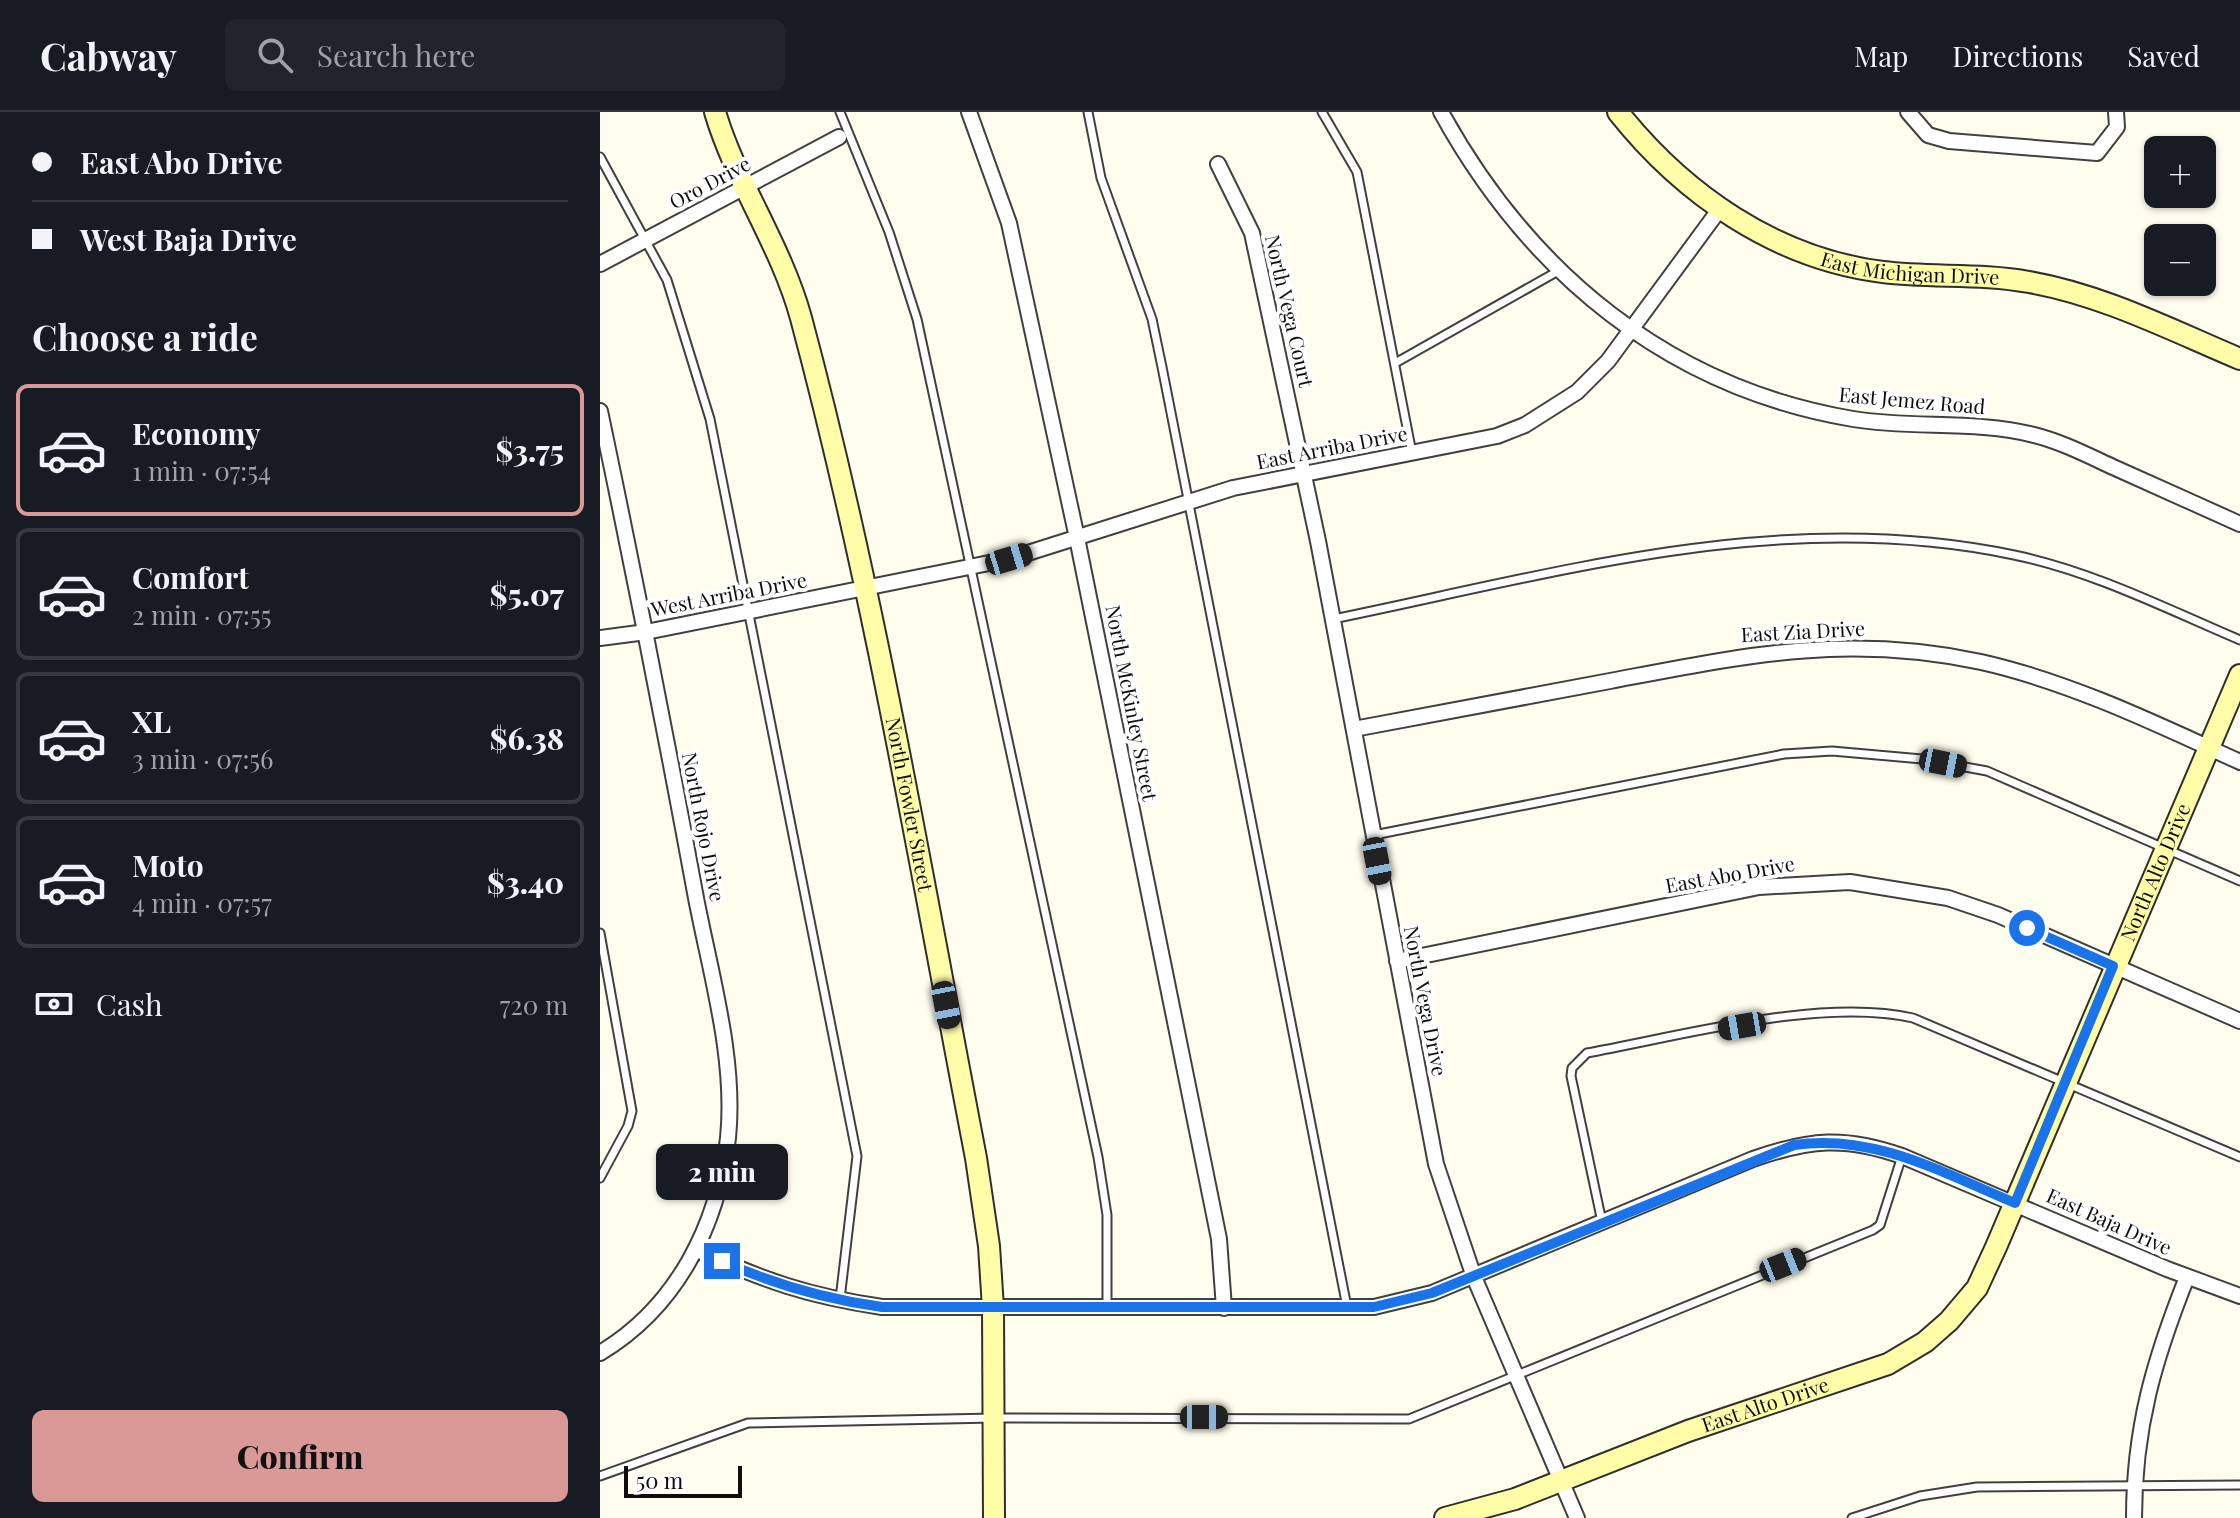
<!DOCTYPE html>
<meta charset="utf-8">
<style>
:root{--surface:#171b24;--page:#20242c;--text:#f1f3f6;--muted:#9ea1a6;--line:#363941;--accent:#da9997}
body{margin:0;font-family:"Playfair Display",serif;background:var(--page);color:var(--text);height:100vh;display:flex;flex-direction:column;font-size:30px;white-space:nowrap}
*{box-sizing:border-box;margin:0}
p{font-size:26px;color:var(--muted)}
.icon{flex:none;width:44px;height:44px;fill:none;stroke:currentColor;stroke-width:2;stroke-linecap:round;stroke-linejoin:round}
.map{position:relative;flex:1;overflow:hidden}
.side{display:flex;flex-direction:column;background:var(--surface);width:600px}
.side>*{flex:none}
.top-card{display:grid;align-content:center;height:176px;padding:0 32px;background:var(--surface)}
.buttons{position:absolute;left:1544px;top:24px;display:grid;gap:16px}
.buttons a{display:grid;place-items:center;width:72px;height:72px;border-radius:12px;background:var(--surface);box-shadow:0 2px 6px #0004;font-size:40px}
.scale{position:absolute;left:24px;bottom:20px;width:118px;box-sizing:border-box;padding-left:8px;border:4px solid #0d0d0d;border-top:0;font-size:22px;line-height:28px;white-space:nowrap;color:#0d0d0d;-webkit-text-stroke:6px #fff;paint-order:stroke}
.end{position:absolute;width:36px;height:36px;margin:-18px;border:10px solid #1a73e8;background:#fff;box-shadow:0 0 0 4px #fff}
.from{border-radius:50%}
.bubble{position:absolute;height:56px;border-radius:12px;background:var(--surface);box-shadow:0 2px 6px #0004;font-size:26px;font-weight:800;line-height:56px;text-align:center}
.car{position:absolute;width:24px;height:48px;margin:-24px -12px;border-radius:10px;box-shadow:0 0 6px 2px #0007;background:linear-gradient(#222 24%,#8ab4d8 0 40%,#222 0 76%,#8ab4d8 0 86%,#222 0)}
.top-card b{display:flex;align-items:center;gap:28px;height:76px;font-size:30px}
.top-card b+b{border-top:2px solid var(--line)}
.top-card i{width:20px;height:20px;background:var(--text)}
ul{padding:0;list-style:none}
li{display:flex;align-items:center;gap:24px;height:132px;margin:0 16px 12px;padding:0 16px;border:4px solid var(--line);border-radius:12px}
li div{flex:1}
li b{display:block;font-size:30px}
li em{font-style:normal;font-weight:800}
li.selected{border-color:var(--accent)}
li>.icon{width:72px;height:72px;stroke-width:1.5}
h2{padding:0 32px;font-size:36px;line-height:96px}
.pay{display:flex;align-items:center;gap:20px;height:88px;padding:0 32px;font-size:30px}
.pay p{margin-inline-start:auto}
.action{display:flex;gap:16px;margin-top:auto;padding:16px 32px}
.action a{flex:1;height:92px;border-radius:12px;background:var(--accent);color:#111;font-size:32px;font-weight:800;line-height:92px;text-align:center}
header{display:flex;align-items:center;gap:48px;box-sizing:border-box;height:112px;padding:0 40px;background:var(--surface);border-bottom:2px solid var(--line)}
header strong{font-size:38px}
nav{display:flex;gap:44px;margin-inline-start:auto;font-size:28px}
.search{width:560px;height:72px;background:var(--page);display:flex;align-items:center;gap:20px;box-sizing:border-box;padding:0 28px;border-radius:12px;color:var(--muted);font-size:30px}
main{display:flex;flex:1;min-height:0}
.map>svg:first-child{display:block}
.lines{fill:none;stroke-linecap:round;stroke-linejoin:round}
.lane-casing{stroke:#404040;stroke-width:11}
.street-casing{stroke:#404040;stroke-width:18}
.secondary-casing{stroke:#2f2f2f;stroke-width:24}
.lane{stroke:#fff;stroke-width:7}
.street{stroke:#fff;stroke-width:14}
.secondary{stroke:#fffda8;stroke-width:20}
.route{stroke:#1a73e8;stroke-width:10}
.labels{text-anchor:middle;stroke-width:8;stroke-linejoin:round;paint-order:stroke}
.street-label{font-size:20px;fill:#0d0d0d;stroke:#fff}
</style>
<header>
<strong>Cabway</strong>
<div class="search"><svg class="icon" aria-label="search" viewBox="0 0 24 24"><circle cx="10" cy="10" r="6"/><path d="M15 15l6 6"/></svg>Search here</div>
<nav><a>Map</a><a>Directions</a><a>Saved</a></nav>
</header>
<main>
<section class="side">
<div class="top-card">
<b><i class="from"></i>East Abo Drive</b>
<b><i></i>West Baja Drive</b>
</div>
<h2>Choose a ride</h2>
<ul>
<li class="selected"><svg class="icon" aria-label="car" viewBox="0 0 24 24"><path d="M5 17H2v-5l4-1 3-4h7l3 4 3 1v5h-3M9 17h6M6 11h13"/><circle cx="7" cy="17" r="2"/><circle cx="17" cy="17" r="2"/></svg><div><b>Economy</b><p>1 min · 07:54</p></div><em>$3.75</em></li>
<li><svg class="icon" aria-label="car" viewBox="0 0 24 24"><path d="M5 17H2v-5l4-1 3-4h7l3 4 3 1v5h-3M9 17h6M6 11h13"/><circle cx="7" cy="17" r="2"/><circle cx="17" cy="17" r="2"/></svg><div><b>Comfort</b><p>2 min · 07:55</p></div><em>$5.07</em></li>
<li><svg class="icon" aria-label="car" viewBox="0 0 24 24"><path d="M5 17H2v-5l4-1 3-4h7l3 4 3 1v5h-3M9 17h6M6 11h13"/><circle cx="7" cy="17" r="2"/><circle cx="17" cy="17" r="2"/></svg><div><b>XL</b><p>3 min · 07:56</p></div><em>$6.38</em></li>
<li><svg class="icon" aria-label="car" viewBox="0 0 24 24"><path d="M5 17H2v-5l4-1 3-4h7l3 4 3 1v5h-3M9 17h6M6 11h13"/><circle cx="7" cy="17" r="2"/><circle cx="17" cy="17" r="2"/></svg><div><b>Moto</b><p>4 min · 07:57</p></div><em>$3.40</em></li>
</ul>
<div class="pay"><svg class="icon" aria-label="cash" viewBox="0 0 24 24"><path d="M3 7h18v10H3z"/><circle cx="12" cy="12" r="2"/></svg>Cash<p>720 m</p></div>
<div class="action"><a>Confirm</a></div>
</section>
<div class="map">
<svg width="1640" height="1406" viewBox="0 0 1640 1406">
<rect width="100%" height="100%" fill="#fffded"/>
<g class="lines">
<g class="lane-casing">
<path id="lane" d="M240 0 289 120 317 207 498 1045 507 1103V1196
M488 0 501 66 552 207 562 255 747 1195
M722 0 757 60 812 341
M0 45 67 168 110 307 257 1044 240 1187
M797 250 960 158
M733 507C958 461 1183 394 1414 443 1492 459 1567 497 1640 528
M774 723 1184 642 1232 639 1322 647 1387 659 1640 769
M0 821 32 999 28 1014 0 1066
M1002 1110 971 964 972 956 987 941C1081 924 1221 885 1313 906L1640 1045
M0 1364 148 1311 394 1306 809 1307 1273 1118 1280 1113 1302 1044
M1252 1406 1320 1384 1377 1375 1640 1373"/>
</g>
<g class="street-casing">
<path id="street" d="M369 0 409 111 477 426 619 1127 624 1196
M841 0C930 162 1069 276 1253 307 1313 317 1376 308 1434 323 1462 330 1487 343 1513 355 1555 374 1598 393 1640 412
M1308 0 1328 23 1349 29 1497 41 1517 15 1516 0
M618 52 652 121 718 429 836 1052 874 1165 977 1406
M0 152 239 25
M0 299C34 461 66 623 96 786 111 864 136 947 128 1026 118 1113 77 1195 0 1241
M0 526 46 520 409 447 633 376 897 324 925 313 977 280 1008 249 1119 98
M754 617C839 601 924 585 1010 569 1142 544 1245 521 1381 550 1470 570 1557 612 1640 650
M797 849 1159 775 1250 770 1348 786 1398 803 1640 909
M97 1138C165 1169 208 1184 282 1195H774L832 1181 1153 1047C1210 1027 1245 1024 1302 1044L1567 1157 1640 1184
M1534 1406C1534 1316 1554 1248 1587 1165"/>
</g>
<g class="secondary-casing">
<g id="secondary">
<path id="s1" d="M115 0C136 71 181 133 201 206 275 482 322 766 376 1046L389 1134 393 1196 394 1406"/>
<path id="s2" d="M1018 0C1083 82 1176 147 1283 160 1331 166 1381 161 1429 170 1503 183 1571 218 1640 247"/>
<path id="s3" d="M845 1406 915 1387 1088 1319 1288 1252 1325 1230 1349 1209 1377 1176 1396 1135 1640 563"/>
</g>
</g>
<use href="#lane" class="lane"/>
<use href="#street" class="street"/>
<use href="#secondary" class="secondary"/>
</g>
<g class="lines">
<path class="route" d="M122 1149C175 1173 224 1187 282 1195H774L832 1181 1194 1033C1274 1021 1343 1061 1415 1091L1513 854 1427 816"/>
</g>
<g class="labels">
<g class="street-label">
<text transform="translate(110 71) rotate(-28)" y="7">Oro Drive</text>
<text dy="7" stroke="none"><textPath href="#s2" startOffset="344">East Michigan Drive</textPath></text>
<text transform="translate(689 199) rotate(77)" y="7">North Vega Court</text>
<text transform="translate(1312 289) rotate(5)" y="7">East Jemez Road</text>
<text transform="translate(732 336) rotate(-11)" y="7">East Arriba Drive</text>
<text transform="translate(129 483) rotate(-11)" y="7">West Arriba Drive</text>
<text transform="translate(1203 520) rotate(-3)" y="7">East Zia Drive</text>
<text transform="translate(531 591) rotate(79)" y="7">North McKinley Street</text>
<text dy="7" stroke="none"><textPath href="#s1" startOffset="722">North Fowler Street</textPath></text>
<text transform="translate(103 715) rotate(79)" y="7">North Rojo Drive</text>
<text dy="7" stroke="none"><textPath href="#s3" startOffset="1040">North Alto Drive</textPath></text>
<text transform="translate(1130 763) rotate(-10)" y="7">East Abo Drive</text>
<text transform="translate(825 889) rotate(79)" y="7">North Vega Drive</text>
<text transform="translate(1509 1110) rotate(24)" y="7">East Baja Drive</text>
<text dy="7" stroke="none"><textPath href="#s3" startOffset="340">East Alto Drive</textPath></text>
</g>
</g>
</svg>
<div class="buttons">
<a>+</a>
<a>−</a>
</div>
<div class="scale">50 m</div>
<i class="end from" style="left:1427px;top:816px"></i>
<i class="end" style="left:122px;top:1149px"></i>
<div class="bubble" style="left:56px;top:1032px;width:132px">2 min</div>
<i class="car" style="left:409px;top:447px;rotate:73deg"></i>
<i class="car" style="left:1343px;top:651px;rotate:101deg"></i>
<i class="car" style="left:777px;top:749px;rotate:169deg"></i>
<i class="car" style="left:346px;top:893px;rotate:169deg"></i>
<i class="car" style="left:1142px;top:914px;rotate:260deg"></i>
<i class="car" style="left:1183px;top:1153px;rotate:68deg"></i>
<i class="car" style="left:604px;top:1305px;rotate:90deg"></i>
</div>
</main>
